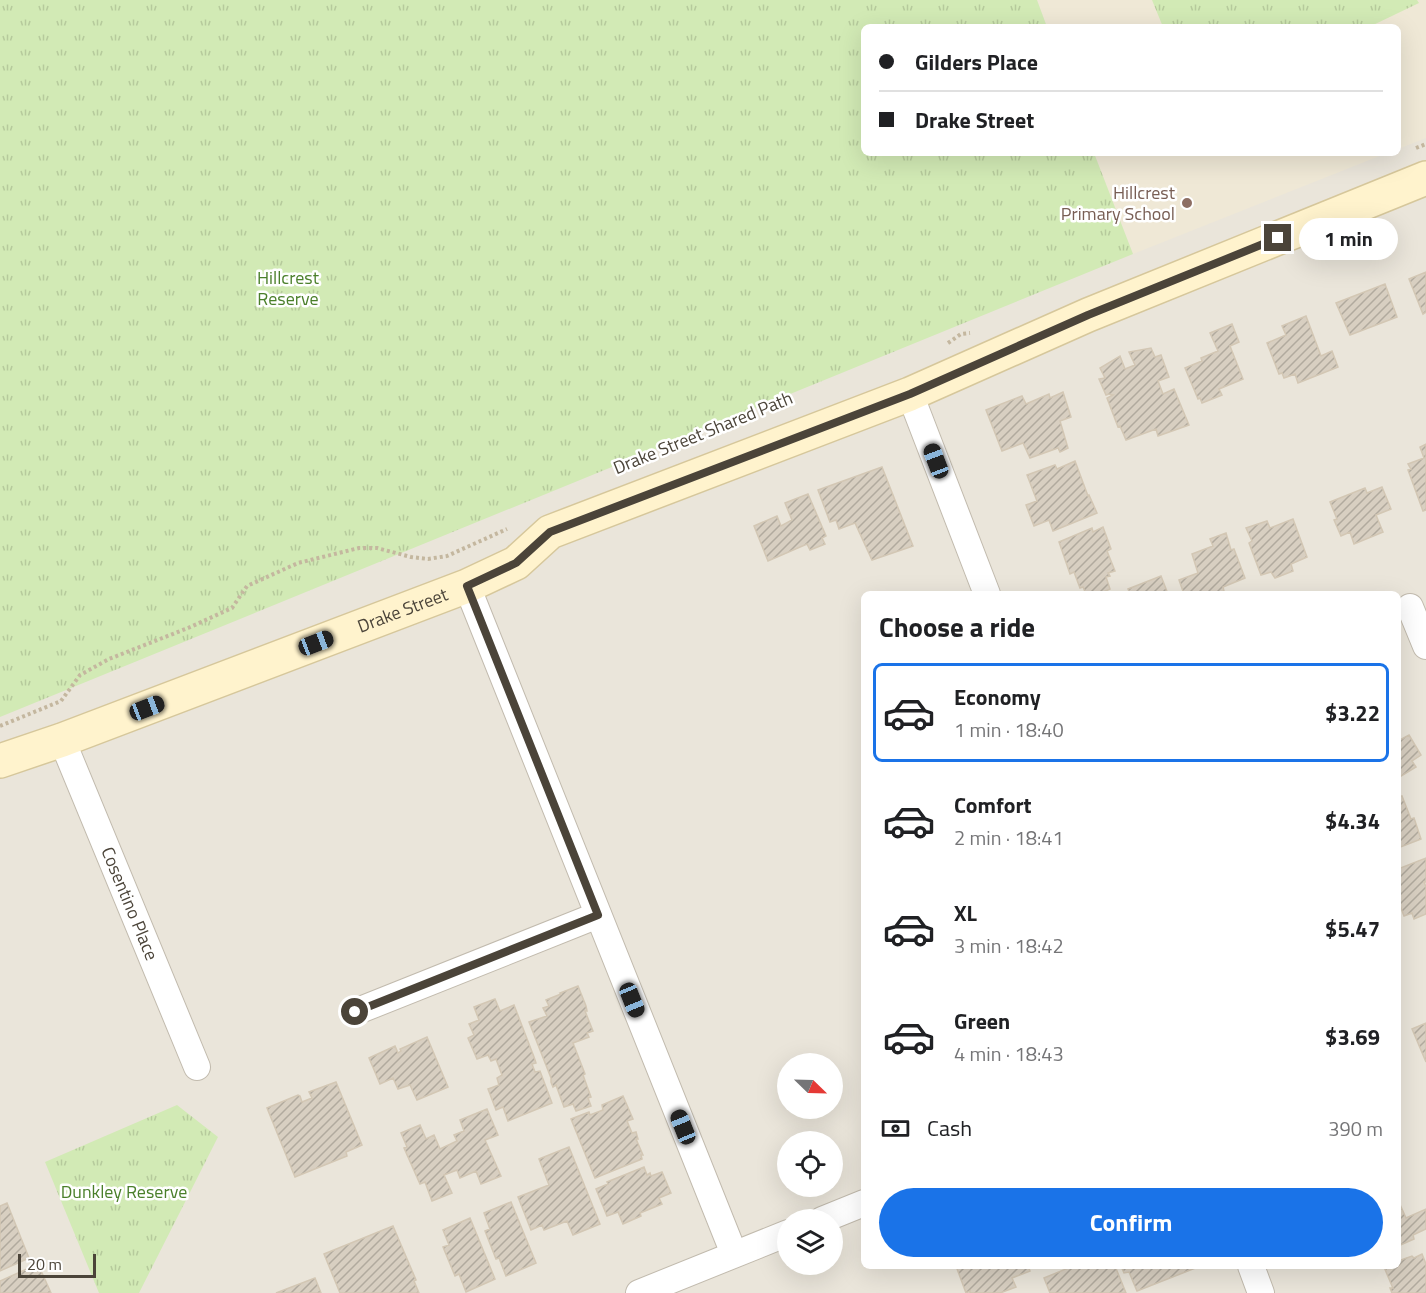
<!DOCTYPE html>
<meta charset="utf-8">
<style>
:root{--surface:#fff;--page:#f2f2f2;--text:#202124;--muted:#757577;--line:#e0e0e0;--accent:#1a73e8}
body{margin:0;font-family:"Titillium Web",sans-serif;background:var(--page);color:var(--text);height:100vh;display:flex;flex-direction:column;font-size:22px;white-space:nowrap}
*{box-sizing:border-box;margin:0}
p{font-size:20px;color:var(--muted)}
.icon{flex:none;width:33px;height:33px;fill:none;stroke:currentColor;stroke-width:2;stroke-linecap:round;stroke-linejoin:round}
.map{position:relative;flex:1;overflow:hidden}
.sheet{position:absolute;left:861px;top:591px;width:540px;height:678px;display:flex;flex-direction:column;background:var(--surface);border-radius:9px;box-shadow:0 6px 24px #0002}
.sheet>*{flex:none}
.hud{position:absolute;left:861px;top:24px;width:540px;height:132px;border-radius:9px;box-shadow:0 6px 24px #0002;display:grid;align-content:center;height:132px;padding:0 18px;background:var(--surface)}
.needle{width:39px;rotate:113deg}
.tools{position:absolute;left:777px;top:1053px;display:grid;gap:12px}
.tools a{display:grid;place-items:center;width:66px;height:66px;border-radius:50%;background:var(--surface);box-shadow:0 6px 24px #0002;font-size:30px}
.scale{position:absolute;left:18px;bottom:15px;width:78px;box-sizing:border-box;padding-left:6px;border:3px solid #4b4439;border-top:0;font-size:16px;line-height:21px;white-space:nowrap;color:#4b4439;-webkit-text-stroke:4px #fff;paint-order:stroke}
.end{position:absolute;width:27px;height:27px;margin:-14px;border:8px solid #4b4439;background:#fff;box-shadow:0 0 0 3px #fff}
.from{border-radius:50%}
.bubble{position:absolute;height:42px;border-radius:21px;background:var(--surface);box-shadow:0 6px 24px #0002;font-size:20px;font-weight:700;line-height:42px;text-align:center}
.car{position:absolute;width:18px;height:36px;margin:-18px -9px;border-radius:8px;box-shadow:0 0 4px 2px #0007;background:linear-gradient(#222 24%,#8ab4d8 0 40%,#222 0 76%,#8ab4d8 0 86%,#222 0)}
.hud b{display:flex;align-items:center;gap:21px;height:57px;font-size:22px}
.hud b+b{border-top:2px solid var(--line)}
.hud i{width:15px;height:15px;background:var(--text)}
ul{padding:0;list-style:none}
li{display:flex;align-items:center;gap:18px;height:99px;margin:0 12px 9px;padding:0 6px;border:3px solid transparent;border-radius:9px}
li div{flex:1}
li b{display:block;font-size:22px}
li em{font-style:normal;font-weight:700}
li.on{border-color:var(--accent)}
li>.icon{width:54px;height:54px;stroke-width:1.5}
h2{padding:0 18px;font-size:27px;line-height:72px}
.pay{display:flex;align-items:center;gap:15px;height:66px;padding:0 18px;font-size:22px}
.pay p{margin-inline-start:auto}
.primary-button{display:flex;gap:12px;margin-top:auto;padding:12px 18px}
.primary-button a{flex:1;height:69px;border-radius:36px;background:var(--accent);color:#fff;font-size:24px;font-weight:700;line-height:69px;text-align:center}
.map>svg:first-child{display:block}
.residential{fill:#eae5da;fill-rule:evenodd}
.education{fill:#efe8d6}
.park{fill:url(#park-tufts)}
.building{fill:url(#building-hatch);stroke:#d3c7b4;stroke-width:1.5}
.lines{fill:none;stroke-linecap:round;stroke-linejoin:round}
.street-casing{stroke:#c2bbae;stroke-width:28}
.secondary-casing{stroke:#d6c79b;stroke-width:36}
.path{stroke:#c4b79f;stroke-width:4;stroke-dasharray:3 3;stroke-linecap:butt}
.street{stroke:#fff;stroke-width:26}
.secondary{stroke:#fff3cd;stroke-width:33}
.route{stroke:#4b4439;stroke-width:8}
.education-dot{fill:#8d6e63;stroke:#fff;stroke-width:2}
.labels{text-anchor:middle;stroke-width:5;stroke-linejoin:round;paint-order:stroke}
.education-label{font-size:18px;fill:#785e54;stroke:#fff;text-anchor:end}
.park-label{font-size:18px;fill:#4a7f2a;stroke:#fff}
.street-label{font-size:18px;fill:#4b4439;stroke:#fff}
</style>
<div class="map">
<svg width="1426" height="1293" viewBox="0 0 1426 1293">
<defs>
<pattern id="park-tufts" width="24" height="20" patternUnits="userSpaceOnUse" patternTransform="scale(1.5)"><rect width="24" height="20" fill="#d2eab5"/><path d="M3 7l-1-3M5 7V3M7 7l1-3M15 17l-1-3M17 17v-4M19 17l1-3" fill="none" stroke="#b6ca9c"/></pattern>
<pattern id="building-hatch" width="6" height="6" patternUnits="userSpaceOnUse" patternTransform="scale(1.5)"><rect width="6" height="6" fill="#d8cfc1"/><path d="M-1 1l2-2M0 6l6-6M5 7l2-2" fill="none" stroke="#b1aa9e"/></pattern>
</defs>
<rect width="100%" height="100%" fill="#f6f3ec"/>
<path class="residential" d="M0 0H1426V1293H0ZM864 27H1398V153H864ZM864 594H1398V1266H864ZM788 1064H832V1108H788ZM788 1142H832V1186H788ZM788 1220H832V1264H788Z"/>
<path class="education" d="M1037 0H1426V138L1398 149V27H1047Z
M1094 153H1387L1133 254Z"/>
<path class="park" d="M0 0H1037L1047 27H864V153H1094L1133 254 0 717Z
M1152 0H1417L1419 3 1369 27H1163Z
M177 1105 218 1137 139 1293H99L45 1162Z"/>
<path class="building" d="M1426 272V312L1423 314 1409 279Z
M1385 284 1397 317 1350 335 1336 303Z
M1306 316 1321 356 1332 351 1338 367 1298 383 1295 374 1284 378 1282 373 1279 374 1267 343 1286 335 1282 326Z
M1232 324 1239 342 1230 346 1243 379 1219 389 1222 395 1202 403 1200 398 1198 399 1185 368 1202 361 1201 358 1218 351 1210 333Z
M1151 348 1155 357 1161 355 1169 377 1158 381 1163 394 1174 389 1189 425 1158 436 1156 429 1126 440 1120 426 1118 427 1107 398 1113 395 1109 394 1106 395 1099 379 1105 378 1100 368 1120 356 1125 369 1135 365 1129 352Z
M1063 392 1071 417 1060 421 1068 448 1060 452 1058 448 1030 458 1023 443 1002 451 986 410 1022 396 1026 404 1049 394 1050 398Z
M1426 444V510L1423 511 1408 470 1411 469 1408 464 1424 458 1420 447Z
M1075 461 1088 496 1089 495 1097 513 1053 531 1049 520 1034 526 1026 505 1037 501 1027 475 1055 465 1057 469Z
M882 467 913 546 872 560 855 523 839 529 836 520 830 522 818 490Z
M1382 487 1391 509 1376 515 1383 532 1354 544 1350 532 1341 536 1334 520 1337 519 1330 502 1365 488 1367 493Z
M808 494 826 536 822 538 825 544 810 550 807 544 768 561 754 526 777 516 781 526 792 520 785 503Z
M1293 519 1307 557 1291 564 1293 571 1275 578 1271 572 1261 575 1249 543 1252 541 1246 528 1267 521 1270 528Z
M1103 527 1111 549 1107 551 1115 571 1108 573 1110 576 1106 577 1110 589 1099 594H1086L1083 587 1080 588 1074 572 1070 574 1059 542 1092 528 1093 532Z
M1226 533 1231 550 1234 549 1245 578 1223 587 1224 591 1215 594H1206V593L1184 594 1179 580 1198 573 1192 554 1213 546 1210 539Z
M1161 576 1168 594H1130L1128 589Z
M1409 735 1421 755 1412 761 1416 767 1398 778V741Z
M1402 796 1411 819 1414 818 1421 839 1398 848V797Z
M1426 858V882H1424L1426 887V914L1414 919 1412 913 1404 916 1398 900V869Z
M578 986 586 1006 587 1011H585L593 1031 587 1033 589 1037 573 1043 585 1074 583 1075 591 1097 588 1098 591 1106 576 1111 573 1104 564 1107 556 1085 553 1087 551 1082V1078L529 1022 547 1016 543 1008 549 1006 546 1000 561 994 560 993Z
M495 999 500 1011 514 1005 534 1057 536 1063 532 1064 535 1072 540 1071 552 1103 508 1121 503 1107 496 1110 488 1089 499 1085 497 1078 502 1075 496 1059 491 1061 488 1055 477 1059 468 1038 474 1035 469 1024 479 1020 474 1007Z
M1426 1023V1062L1412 1029Z
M427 1037 448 1087 417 1100 410 1085 398 1089 393 1078 380 1084 369 1058 395 1046 398 1053 401 1051 400 1049Z
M336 1082 362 1145 346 1152 347 1156 295 1177 267 1108 298 1095 300 1096 302 1102 312 1098 309 1092Z
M623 1096 633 1119 627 1121 632 1133 636 1132 638 1139H636L643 1155H641L642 1159 595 1178 571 1119 589 1112 590 1115 603 1110 602 1105Z
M487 1109 498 1135 485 1140 501 1176 481 1184 476 1171 460 1178 457 1170 444 1175 452 1193 432 1201 425 1182 420 1184 404 1148 407 1147 401 1133 420 1125 426 1139 434 1135 440 1149 457 1141 454 1135 464 1131 460 1120Z
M569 1147 600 1224 573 1235 567 1221 544 1230 542 1225 531 1230 518 1197 549 1185 539 1159Z
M644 1167 647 1175 650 1173 651 1176 662 1172 671 1193 659 1198 662 1204 640 1213 641 1216 623 1224 618 1212 607 1216 596 1189 608 1184 607 1182Z
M1398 1200 1406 1218 1426 1209V1229L1413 1235 1414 1239 1398 1246Z
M511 1202 536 1263 506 1276 499 1258 496 1259 485 1231 490 1229 484 1213Z
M7 1203 29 1258 0 1271V1206Z
M470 1218 495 1279 466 1292 459 1274 455 1276 443 1247 449 1245 443 1230Z
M393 1226 416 1280 414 1281 419 1293H340L324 1254Z
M1422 1254 1426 1264V1293H1392L1390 1288H1393L1392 1286 1384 1267 1398 1266V1261L1412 1256 1414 1258Z
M38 1264 51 1293H0V1281Z
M956 1266H1028L1030 1271 1012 1278 1016 1287 1000 1293H970V1291L966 1293Z
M1064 1266H1115L1126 1293H1050L1044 1278 1066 1269Z
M1121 1266H1198V1267L1137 1291 1129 1272 1124 1273Z
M315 1278 321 1293H276Z"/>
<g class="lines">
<g class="street-casing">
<g id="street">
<path d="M910 394 987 594"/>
<path d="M467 586 734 1254"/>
<path d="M1410 607 1426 646"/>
<path id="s1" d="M62 740 197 1067"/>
<path d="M355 1012 598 915"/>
<path d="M822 1220 864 1203"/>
<path d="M1251 1266 1261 1293"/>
<path d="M639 1293 788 1233"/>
</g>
</g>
<g class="secondary-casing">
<g id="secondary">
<path id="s2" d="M0 761 62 740 467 586 516 563 550 532 910 394 1088 315 1426 178"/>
</g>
</g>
<path class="path" d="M1416 148 1426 144
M948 343 961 334 970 333
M0 726 61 701 80 675 109 659 188 628 232 608 247 586 298 563 359 548H377L411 557 428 559 447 556 507 529"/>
<use href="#street" class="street"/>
<use href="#secondary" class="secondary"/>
</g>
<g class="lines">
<path class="route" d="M355 1012 598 915 467 586 516 563 550 532 910 394 1088 315 1278 238"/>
</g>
<circle class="education-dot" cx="1187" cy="203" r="6"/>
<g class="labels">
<g class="education-label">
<text x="1175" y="199">Hillcrest<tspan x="1175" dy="21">Primary School</tspan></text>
</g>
<g class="park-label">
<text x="288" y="284">Hillcrest<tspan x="288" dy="21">Reserve</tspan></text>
<text x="124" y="1198">Dunkley Reserve</text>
</g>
<g class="street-label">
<text transform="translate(703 433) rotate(-22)" y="6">Drake Street Shared Path</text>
<text dy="6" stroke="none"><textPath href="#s2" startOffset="430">Drake Street</textPath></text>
<text dy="6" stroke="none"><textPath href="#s1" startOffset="177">Cosentino Place</textPath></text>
</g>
</g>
</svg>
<div class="tools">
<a><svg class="needle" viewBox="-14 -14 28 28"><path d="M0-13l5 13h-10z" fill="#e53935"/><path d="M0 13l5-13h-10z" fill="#757577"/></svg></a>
<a><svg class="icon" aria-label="locate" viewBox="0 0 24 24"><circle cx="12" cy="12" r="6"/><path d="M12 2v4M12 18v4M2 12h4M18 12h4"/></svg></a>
<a><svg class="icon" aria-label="layers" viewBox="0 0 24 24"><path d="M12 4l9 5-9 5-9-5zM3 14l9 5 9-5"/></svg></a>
</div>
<div class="scale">20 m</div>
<i class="end from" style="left:355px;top:1012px"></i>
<i class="end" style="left:1278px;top:238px"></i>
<div class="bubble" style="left:1299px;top:218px;width:99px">1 min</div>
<i class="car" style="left:936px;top:461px;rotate:339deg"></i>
<i class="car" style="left:316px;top:643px;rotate:69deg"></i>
<i class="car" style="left:147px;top:708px;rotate:69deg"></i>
<i class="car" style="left:632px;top:1000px;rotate:158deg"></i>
<i class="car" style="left:683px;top:1127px;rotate:338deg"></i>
<div class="hud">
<b><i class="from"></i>Gilders Place</b>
<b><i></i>Drake Street</b>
</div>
<section class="sheet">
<h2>Choose a ride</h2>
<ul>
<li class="on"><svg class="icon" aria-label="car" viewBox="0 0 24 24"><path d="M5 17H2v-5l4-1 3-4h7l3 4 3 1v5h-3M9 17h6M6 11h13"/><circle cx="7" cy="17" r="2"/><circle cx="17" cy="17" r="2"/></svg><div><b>Economy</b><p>1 min · 18:40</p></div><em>$3.22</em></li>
<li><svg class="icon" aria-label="car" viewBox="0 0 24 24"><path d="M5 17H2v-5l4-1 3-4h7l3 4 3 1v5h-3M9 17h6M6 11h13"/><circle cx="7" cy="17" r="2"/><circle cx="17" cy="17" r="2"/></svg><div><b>Comfort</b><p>2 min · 18:41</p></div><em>$4.34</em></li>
<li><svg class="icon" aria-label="car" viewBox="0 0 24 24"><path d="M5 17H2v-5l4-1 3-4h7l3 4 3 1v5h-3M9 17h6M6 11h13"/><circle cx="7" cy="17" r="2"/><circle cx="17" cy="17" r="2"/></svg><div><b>XL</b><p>3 min · 18:42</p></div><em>$5.47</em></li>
<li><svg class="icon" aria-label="car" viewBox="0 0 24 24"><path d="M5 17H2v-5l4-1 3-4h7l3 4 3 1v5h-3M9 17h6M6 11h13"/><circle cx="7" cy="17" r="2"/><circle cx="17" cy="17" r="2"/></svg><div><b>Green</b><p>4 min · 18:43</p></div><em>$3.69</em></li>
</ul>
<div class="pay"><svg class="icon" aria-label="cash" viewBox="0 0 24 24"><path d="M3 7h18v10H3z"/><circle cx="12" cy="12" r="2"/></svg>Cash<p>390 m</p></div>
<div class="primary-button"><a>Confirm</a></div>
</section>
</div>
